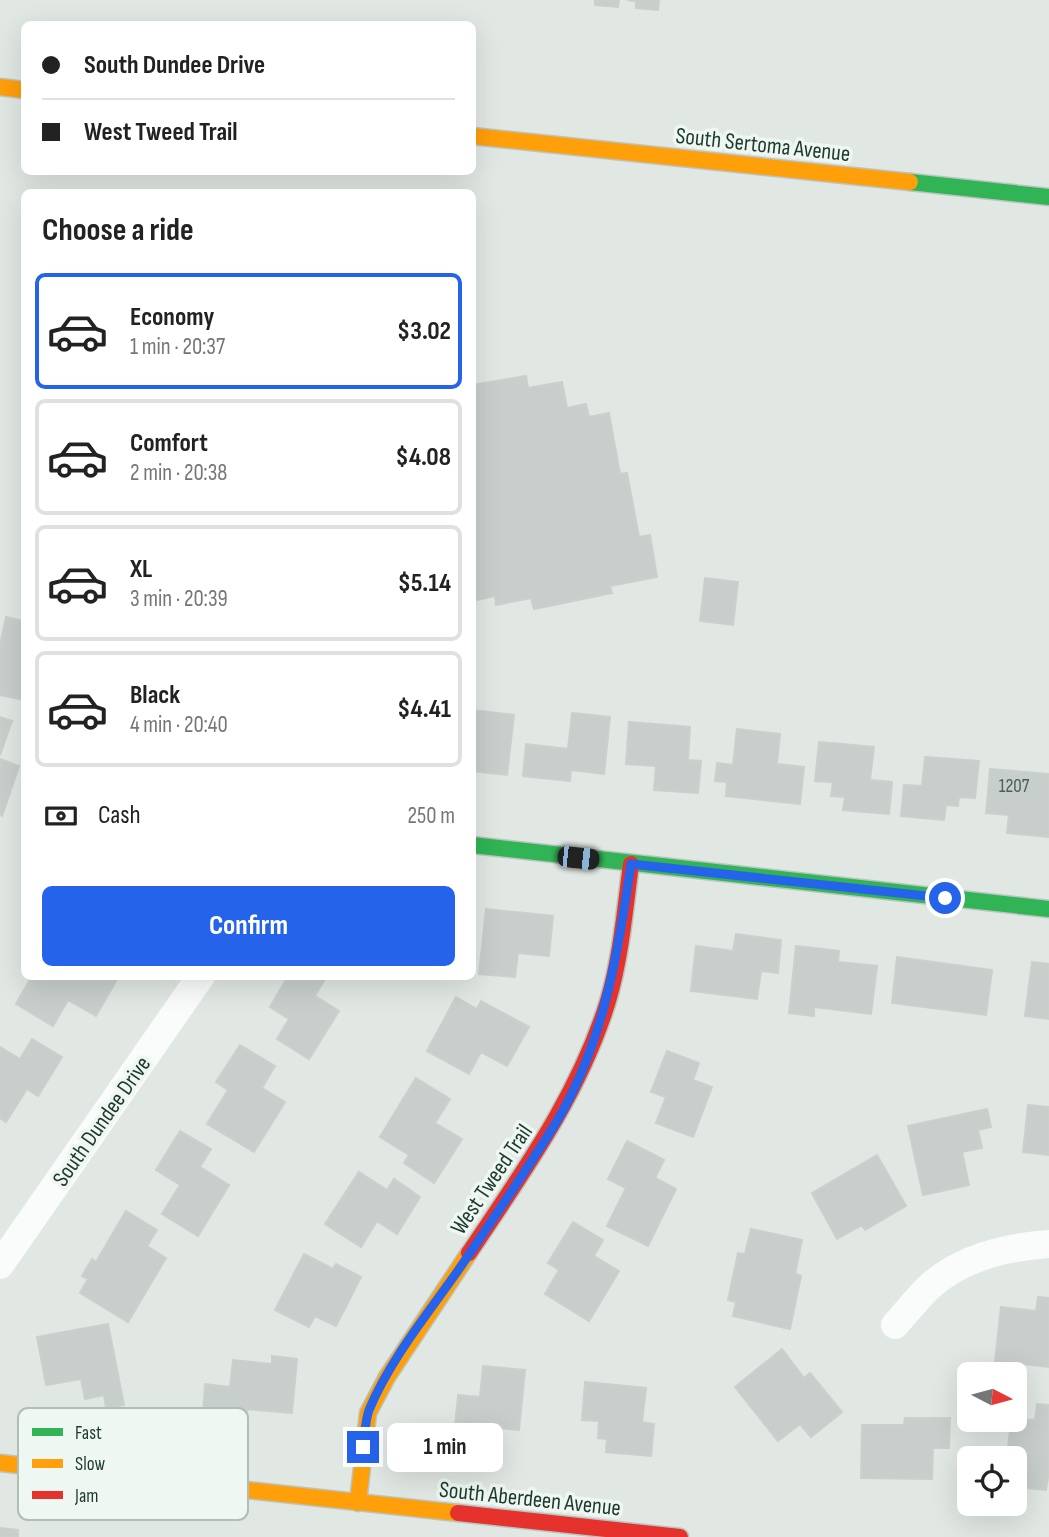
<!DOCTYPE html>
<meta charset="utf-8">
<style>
:root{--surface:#fff;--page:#f6f6f6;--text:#222;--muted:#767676;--line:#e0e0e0;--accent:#2563eb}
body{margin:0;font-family:"Sofia Sans Condensed",sans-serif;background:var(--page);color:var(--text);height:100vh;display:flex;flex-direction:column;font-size:26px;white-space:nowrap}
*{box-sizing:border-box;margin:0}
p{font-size:23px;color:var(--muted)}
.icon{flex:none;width:38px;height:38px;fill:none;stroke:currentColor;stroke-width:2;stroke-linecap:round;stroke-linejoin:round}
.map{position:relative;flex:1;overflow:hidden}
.panel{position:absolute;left:21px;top:189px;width:455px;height:791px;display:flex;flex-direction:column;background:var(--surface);border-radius:10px;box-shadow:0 7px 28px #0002}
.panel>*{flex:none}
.banner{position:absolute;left:21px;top:21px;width:455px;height:154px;border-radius:10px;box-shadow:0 7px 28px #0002;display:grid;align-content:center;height:154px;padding:0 21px;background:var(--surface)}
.needle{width:46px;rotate:96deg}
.fabs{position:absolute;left:957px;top:1362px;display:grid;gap:14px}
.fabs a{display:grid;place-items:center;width:70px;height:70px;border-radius:10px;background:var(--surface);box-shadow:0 7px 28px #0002;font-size:35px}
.end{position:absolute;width:32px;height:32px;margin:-16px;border:9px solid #2563eb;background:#fff;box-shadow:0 0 0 4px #fff}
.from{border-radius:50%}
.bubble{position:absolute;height:49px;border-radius:10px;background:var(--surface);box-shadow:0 7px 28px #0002;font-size:23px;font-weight:700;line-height:49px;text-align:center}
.car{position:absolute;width:21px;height:42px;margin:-21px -10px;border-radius:9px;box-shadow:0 0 5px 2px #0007;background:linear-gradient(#222 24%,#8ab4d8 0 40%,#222 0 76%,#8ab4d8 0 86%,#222 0)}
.banner b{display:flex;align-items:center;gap:24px;height:66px;font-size:26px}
.banner b+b{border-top:2px solid var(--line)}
.banner i{width:18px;height:18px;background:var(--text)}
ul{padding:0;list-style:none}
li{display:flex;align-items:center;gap:21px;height:116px;margin:0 14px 10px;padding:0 7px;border:4px solid var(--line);border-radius:10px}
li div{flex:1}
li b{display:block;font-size:26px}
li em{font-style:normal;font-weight:700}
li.current{border-color:var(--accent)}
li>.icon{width:63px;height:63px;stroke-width:1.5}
h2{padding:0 21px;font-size:32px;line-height:84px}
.pay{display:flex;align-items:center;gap:18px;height:77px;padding:0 21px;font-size:26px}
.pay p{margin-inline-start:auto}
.button{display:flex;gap:14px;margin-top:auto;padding:14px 21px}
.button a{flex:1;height:80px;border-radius:10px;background:var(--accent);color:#fff;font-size:28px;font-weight:700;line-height:80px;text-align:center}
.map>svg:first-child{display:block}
.building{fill:#c8cecb;stroke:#cad0cc;stroke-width:2}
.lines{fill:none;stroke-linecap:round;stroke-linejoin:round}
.fast-casing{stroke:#bac4be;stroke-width:19}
.slow-casing{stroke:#bac4be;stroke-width:19}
.jam-casing{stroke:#bac4be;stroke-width:19}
.street{stroke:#fafbfb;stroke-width:28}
.fast{stroke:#30b455;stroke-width:16}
.slow{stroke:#ff9f0a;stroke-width:16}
.jam{stroke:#e5322d;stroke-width:16}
.route{stroke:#2563eb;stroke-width:9}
.labels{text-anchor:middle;stroke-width:7;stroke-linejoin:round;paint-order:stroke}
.number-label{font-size:19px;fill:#4a6055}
.street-label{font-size:23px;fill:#1f3a2d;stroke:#eef7f1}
.key{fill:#eef7f1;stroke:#b0beb6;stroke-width:2}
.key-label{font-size:19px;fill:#1f3a2d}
</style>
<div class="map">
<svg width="1049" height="1537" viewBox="0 0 1049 1537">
<rect width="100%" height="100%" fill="#e1e7e3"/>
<path class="building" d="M595 0H619L618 7 595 5Z
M627 0H659L658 10 636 8V1Z
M526 376 528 388 562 382 567 408 586 404 589 417 609 413 620 474 627 473 639 537 650 535 657 577 610 586 612 593 534 609 531 598 496 605 495 596 472 601V403L475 402 472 385Z
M705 578 738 582 733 625 700 621Z
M6 617 24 621V700L0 695V645Z
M472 710 514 715 507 775 472 771Z
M572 713 610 717 604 774 571 770 570 781 523 776 526 744 568 749Z
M0 717 12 721 0 755Z
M629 722 690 727 688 760 701 761 698 793 654 790 656 766 626 764Z
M737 729 780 734 777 764 804 767 800 804 726 796 727 782 715 781 717 763 733 765Z
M819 742 874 747 870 780 892 782 889 814 843 810 845 797 831 796 833 782 815 781Z
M925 757 979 761 975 798 959 797 958 806 946 805 944 820 901 816 904 785 922 786Z
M0 759 19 766 2 816 0 815Z
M990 769 1049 774V837L1007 833 1009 815 986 813Z
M486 909 553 916 549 956 518 953 515 977 479 974Z
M736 934 781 940 778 973 761 971 757 999 691 991 696 946 733 951Z
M796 946 839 951 838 962 877 966 871 1014 814 1007V1016L789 1013Z
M897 957 992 970 986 1015 892 1003Z
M1032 962 1049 964V1019L1025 1016Z
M32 976H119L96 1016 68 1000 53 1026 16 1004Z
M288 976H322L325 979 315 996 339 1011 309 1059 277 1039 289 1019 270 1007Z
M456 997 477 1009 481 1001 529 1027 507 1066 481 1052 469 1074 427 1051Z
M32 1039 62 1057 38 1096 27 1089 6 1122 0 1118V1047L20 1059Z
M240 1045 275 1066 262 1088 285 1102 254 1152 207 1124 228 1090 216 1082Z
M667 1051 699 1063 693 1080 712 1087 693 1137 656 1123 666 1097 651 1092Z
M416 1078 450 1099 435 1123 462 1139 434 1183 404 1163 409 1155 380 1137Z
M1028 1105 1049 1107V1155L1023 1152Z
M987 1109 991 1127 978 1130 982 1148 962 1152 969 1185 923 1195 908 1126Z
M180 1131 211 1149 200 1167 229 1185 198 1236 162 1214 180 1185 156 1170Z
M627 1141 664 1160 655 1178 676 1189 648 1246 607 1226 626 1188 608 1179Z
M877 1155 906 1206 865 1230 862 1225 837 1239 812 1193Z
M359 1172 387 1190 394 1179 420 1197 397 1234 377 1221 361 1247 325 1224Z
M126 1211 157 1230 147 1246 166 1258 128 1322 80 1293 88 1279 82 1276 92 1259 96 1262Z
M573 1222 603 1240 594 1256 619 1271 589 1321 545 1294 559 1270 548 1263Z
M751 1229 802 1240 795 1274 801 1276 790 1329 733 1316 736 1302 728 1300 738 1253 745 1254Z
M304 1254 333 1269 336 1264 361 1277 336 1326 315 1316 309 1327 275 1310Z
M1038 1297 1049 1298V1367L995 1361 1001 1307 1036 1311Z
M108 1324 124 1405 106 1408 104 1395 85 1399 81 1379 46 1385 37 1337Z
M782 1349 804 1378 810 1373 842 1412 811 1437 800 1424 778 1441 735 1387Z
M272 1356 297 1359 292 1413 247 1409 246 1420 203 1415 205 1384 230 1387 233 1360 272 1364Z
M483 1366 525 1370 519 1430 487 1427 485 1441 454 1438 458 1395 480 1397Z
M585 1382 646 1388 642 1422 654 1424 651 1456 606 1452 607 1439 598 1438 599 1421 582 1420Z
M1037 1404 1049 1405V1471L1046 1490 1015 1487V1458H1007L1011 1419 1035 1420Z
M905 1418H950L949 1448H933L932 1479 861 1478 862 1425H904Z
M0 1528 18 1530V1537H0Z"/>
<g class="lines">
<g class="fast-casing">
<path id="fast" d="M910 182 1049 197
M472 845 1049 909"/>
</g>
<g class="slow-casing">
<path id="slow" d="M0 87 24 90
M472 136 910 182
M0 1463 458 1513
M358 1503 368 1413 387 1377 469 1253"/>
</g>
<g class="jam-casing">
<path id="jam" d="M469 1253C523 1172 579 1095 608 1001 621 957 625 909 631 864
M458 1513 680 1537"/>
</g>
<path class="street" d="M0 1265 201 976
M895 1325C906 1313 916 1300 928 1288 961 1257 1006 1247 1049 1244"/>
<use href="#fast" class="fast"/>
<use href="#slow" class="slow"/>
<use href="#jam" class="jam"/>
</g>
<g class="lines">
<path class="route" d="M363 1447C365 1435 365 1421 369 1410 390 1360 426 1316 457 1272 490 1224 523 1175 554 1126 604 1044 617 957 631 864L945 898"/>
</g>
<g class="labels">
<g class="number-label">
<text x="1014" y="792">1207</text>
</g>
<g class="street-label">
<text transform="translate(763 144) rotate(6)" y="8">South Sertoma Avenue</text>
<text transform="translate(101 1121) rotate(-55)" y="8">South Dundee Drive</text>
<text transform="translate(491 1179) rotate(-56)" y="8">West Tweed Trail</text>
<text transform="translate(530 1498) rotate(6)" y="8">South Aberdeen Avenue</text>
</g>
</g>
<rect x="18" y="1408" width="230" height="112" rx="10" class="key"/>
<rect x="32" y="1428" width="31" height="8" fill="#30b455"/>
<rect x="32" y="1459" width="31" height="9" fill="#ff9f0a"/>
<rect x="32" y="1491" width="31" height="8" fill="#e5322d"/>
<g class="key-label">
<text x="75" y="1439">Fast</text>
<text x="75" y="1470">Slow</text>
<text x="75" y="1502">Jam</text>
</g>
</svg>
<div class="fabs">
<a><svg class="needle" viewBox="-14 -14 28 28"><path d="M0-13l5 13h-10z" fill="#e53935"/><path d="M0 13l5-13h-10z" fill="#767676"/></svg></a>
<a><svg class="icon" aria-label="locate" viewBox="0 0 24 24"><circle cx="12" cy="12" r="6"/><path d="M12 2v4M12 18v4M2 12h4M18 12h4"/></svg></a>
</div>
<i class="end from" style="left:945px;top:898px"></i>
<i class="end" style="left:363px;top:1447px"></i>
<div class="bubble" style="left:387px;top:1423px;width:116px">1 min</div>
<i class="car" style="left:578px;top:858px;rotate:96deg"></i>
<div class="banner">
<b><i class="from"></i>South Dundee Drive</b>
<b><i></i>West Tweed Trail</b>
</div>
<section class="panel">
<h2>Choose a ride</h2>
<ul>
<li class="current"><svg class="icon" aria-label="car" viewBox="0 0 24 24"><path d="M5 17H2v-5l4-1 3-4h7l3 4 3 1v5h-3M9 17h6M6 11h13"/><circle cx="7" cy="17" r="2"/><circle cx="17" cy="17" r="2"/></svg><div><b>Economy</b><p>1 min · 20:37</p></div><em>$3.02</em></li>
<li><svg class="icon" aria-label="car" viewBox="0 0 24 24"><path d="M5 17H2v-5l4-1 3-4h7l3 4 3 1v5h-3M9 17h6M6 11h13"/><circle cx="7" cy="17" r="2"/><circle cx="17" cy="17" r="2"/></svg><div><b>Comfort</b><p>2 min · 20:38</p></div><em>$4.08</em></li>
<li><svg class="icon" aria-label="car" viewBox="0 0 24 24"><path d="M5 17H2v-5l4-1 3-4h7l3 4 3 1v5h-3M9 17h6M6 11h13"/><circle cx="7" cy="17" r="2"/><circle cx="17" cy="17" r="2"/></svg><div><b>XL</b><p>3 min · 20:39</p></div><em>$5.14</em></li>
<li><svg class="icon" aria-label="car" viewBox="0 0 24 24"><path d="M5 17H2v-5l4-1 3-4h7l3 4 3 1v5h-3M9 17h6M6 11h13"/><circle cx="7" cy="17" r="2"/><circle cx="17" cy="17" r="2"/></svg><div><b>Black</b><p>4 min · 20:40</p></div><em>$4.41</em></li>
</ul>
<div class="pay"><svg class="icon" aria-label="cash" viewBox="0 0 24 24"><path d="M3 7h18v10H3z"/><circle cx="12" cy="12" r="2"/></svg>Cash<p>250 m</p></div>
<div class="button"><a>Confirm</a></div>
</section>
</div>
